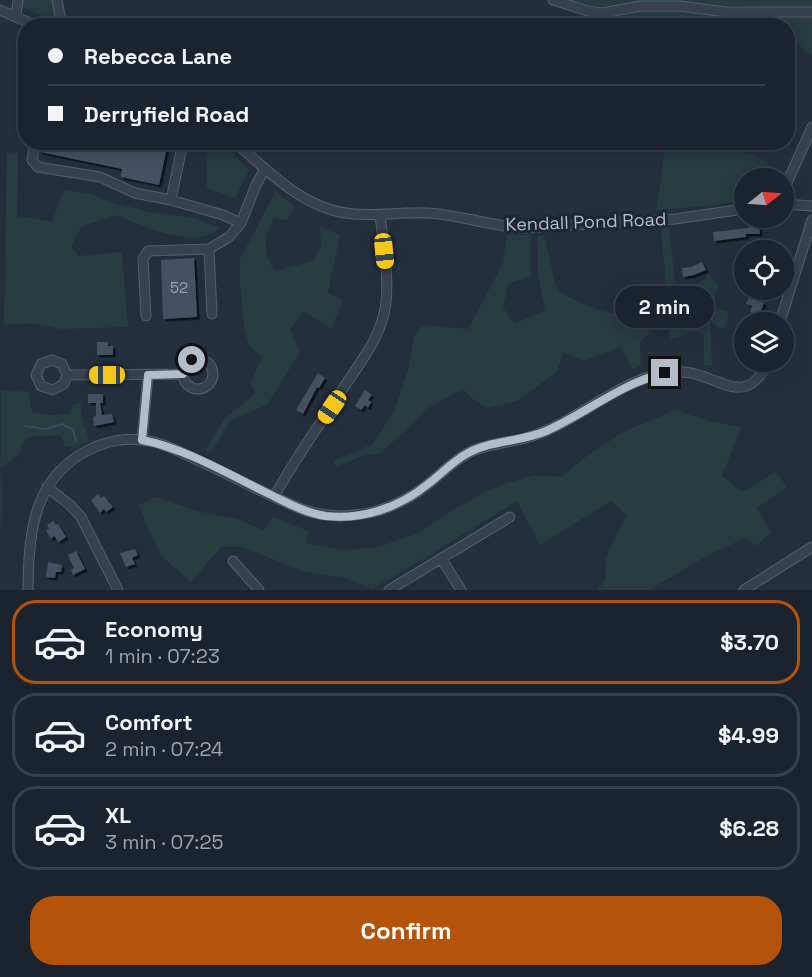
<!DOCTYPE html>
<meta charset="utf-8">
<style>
:root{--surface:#1b232e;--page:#282f3a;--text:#f1f3f6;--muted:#a0a4aa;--line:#39404a;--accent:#b45309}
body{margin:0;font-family:"Space Grotesk",sans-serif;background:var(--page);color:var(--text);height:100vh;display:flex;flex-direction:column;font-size:22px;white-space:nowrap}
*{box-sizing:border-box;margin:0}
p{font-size:20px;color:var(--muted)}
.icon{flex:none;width:33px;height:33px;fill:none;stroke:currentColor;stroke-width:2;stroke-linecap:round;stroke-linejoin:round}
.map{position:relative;height:590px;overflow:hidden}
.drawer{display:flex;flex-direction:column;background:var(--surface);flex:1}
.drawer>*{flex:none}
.top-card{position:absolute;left:18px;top:18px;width:777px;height:132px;border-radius:24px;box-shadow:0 3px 15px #0003,0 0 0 2px var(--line);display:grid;align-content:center;height:132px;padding:0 30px;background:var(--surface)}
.needle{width:39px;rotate:73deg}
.controls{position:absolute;left:734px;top:168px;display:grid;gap:12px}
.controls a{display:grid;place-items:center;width:60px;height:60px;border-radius:50%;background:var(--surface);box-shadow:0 3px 15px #0003,0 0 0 2px var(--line);font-size:30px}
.end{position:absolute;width:27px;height:27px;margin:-14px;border:8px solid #b4bcc9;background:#111;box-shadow:0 0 0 3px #111}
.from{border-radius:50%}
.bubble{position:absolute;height:42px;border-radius:21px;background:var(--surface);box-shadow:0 3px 15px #0003,0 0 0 2px var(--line);font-size:20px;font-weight:600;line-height:42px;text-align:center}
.car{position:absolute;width:18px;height:36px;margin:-18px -9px;border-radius:8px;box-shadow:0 0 4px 2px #0007;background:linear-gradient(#f5c518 24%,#345 0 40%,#f5c518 0 76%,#345 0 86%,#f5c518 0)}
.top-card b{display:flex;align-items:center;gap:21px;height:57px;font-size:22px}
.top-card b+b{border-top:2px solid var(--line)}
.top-card i{width:15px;height:15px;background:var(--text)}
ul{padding:10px 0 0;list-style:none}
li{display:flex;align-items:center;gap:18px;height:84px;margin:0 12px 9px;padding:0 18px;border:3px solid var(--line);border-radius:24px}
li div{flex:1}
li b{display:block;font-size:22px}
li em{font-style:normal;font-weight:600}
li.selected{border-color:var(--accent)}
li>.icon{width:54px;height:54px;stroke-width:1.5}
.action{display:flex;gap:12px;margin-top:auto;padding:12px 30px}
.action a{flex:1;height:69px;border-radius:24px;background:var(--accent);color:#fff;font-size:24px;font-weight:600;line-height:69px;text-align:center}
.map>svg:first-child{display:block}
.green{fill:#263c3f}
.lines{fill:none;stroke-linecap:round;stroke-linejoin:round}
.stream{stroke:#394c67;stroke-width:2}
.building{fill:#455162;filter:url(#shadow)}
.minor-casing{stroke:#565f6c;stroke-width:11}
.minor{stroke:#38414e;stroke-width:9}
.route{stroke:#b4bcc9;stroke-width:8}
.labels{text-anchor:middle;stroke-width:6;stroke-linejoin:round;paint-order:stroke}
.number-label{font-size:15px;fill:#98a1af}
.street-label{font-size:18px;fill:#b4bcc9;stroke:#1d2633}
</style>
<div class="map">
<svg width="812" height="590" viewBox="0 0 812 590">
<defs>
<filter id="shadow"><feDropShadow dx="2.5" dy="2.5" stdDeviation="0" flood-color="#0009"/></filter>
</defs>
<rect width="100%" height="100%" fill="#242f3e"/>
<path class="green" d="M23 0H55L59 23 22 7Z
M572 0H812V8L729 6 660 2 611 8 573 2Z
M639 9 812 15V56L790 38 788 40V26H589L590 15Z
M209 143H223L249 170 235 198 207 188V155L211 145Z
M666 143H739L738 152 756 156 782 173 780 178H744V201L656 211Z
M7 152 18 153 17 216 52 222 64 190 88 193 110 202 150 212 190 217 220 228C215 231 209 236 203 237 173 240 143 226 116 215L81 227 71 247 78 256 122 252 128 327 61 329 33 323 4 325Z
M276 191 295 207 287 220 274 218C264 236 262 254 275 271L313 261 321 245 320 227 340 235 328 293 343 300 331 329 303 311 290 329 300 352 267 405 231 420 211 452 205 451 225 418 256 393 250 383 262 357 249 346 244 327 240 284V259Z
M669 227 675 283 693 288 709 274 719 286 710 306 729 312 724 330 710 322 712 365H704V335L696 332 670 339 668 321 656 327 640 342 641 365 633 370 621 347 583 361 563 352 557 372 517 401 488 408 473 399 463 389 430 407 381 453 362 456 336 467 333 461 373 444 394 411 408 370 414 337 422 325 468 329 503 263 507 235H531V276L508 284 503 307 514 324 545 310 538 274 537 236H544L557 290C596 314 620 319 665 310V272L661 229Z
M1 390 28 392 32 412 49 415 70 414 73 405 81 403V415L89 441 75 446 65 447 61 435 31 436 24 440 20 453 1 468 3 505 0 532Z
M675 410 709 421 741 427 722 476 742 492 776 472 787 487 757 508 771 533 755 546 746 538 712 553 649 590H597L605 581 606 557 627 515 611 501 540 545 517 501 425 558 372 589 345 578 305 572 242 547H221L191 582 161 556 138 505 157 497 197 511 237 519 264 530 273 517 308 531 307 543 342 550 379 547 420 532 450 512 490 489 533 475 562 477 588 455 623 432Z"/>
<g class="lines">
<path class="stream" d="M25 426 46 429 62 424 73 430 76 441"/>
</g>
<path class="building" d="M42 142H168L159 185 121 177 122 169 40 152Z
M749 226H759L760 234H746V237L714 241 713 232 749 228Z
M194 258 197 317 163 319 161 260Z
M702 262 706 270 694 275 683 277 682 268 691 267Z
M749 297 764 303 759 316 750 312 752 306 746 304Z
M97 342H108V346H113V355H97Z
M318 373 325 378 319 388 317 387 303 414 296 410Z
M365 390 372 395 368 400 371 402 368 408 365 405 361 410 355 406Z
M88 394H103V403H100L102 415 112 414 114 422 94 426 93 417 96 416V403H88Z
M98 494 101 498 104 496 113 507 106 512 104 509 100 513 91 500Z
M53 521 56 525 58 524 66 537 59 542 54 536 51 539 46 531 49 528 47 525Z
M135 549 138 555 132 558 135 564 126 567 120 553Z
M76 551 85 569 73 575 71 570 74 568 68 555Z
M48 562 62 565 61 572H56L55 578 46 577Z"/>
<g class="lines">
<g class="minor-casing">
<path id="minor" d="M57 0 62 26
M553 0 588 11 603 13 640 6H680L726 12H812
M0 10 37 26
M16 16 18 0
M35 142 32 160 38 167 100 177 135 193 171 200 223 215 241 223 256 185 265 169
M235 142C270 173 306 211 354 214 379 216 403 212 428 213 460 215 491 226 523 228L675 219 744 209
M783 192 812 127
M171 200 183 142
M783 204 812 206
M212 314 209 249 229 237 241 223
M146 316 143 259 148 251 209 249
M780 322 812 220
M183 374a15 15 0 1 1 30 0a15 15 0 1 1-30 0Z
M67 375 64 384 53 390 41 386 36 375 41 364 52 360 62 364 67 375 183 374
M142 440 148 375
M47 487 70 505 81 517 118 590
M274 497C295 458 322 422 346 384 363 359 383 333 386 302 389 273 383 243 380 214
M441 558 461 590
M233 561 259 590
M28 590C28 531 34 473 95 447 113 439 135 437 154 442 173 447 190 457 208 465 240 480 271 497 304 510 347 524 394 512 428 484 442 473 455 459 472 451 490 443 510 443 529 437 558 428 584 410 610 395 633 382 656 371 683 372 719 374 745 411 768 362
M389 590 510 517
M744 590 812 547"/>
</g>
<use href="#minor" class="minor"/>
</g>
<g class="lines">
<path class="route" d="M192 360 185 366 183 374 148 375 142 440C184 448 228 474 267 493 286 502 305 513 326 516 363 520 400 507 428 484 441 474 453 461 468 453 492 440 521 442 546 431 587 413 621 383 665 373"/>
</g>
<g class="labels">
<g class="number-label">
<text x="179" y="293">52</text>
</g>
<g class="street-label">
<text transform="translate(586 222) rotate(-2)" y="6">Kendall Pond Road</text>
</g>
</g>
</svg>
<div class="controls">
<a><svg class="needle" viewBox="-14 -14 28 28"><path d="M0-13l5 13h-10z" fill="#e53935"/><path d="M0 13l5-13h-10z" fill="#a0a4aa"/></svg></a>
<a><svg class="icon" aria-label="locate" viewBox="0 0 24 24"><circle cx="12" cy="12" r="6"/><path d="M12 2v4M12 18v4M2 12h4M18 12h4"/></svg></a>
<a><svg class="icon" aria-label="layers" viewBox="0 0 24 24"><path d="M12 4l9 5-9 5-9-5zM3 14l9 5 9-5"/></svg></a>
</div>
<i class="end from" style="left:192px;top:360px"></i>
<i class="end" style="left:665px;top:373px"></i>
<div class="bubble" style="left:615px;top:286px;width:99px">2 min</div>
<i class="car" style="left:384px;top:251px;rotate:174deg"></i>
<i class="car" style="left:107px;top:375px;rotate:270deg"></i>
<i class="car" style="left:332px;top:407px;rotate:214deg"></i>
<div class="top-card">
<b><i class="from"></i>Rebecca Lane</b>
<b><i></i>Derryfield Road</b>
</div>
</div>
<section class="drawer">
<ul>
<li class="selected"><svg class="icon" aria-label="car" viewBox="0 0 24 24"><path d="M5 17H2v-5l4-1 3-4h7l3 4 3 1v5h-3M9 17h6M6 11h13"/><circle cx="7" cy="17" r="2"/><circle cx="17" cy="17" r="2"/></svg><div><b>Economy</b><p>1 min · 07:23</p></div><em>$3.70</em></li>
<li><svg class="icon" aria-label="car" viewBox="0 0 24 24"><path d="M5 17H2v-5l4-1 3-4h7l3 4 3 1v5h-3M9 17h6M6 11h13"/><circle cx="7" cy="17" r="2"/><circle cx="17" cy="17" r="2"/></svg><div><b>Comfort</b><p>2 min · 07:24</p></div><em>$4.99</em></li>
<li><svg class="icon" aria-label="car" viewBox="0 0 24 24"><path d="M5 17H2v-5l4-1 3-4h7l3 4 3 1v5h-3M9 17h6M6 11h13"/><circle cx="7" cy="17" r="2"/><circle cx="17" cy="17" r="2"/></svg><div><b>XL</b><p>3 min · 07:25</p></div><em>$6.28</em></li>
</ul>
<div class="action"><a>Confirm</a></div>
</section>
